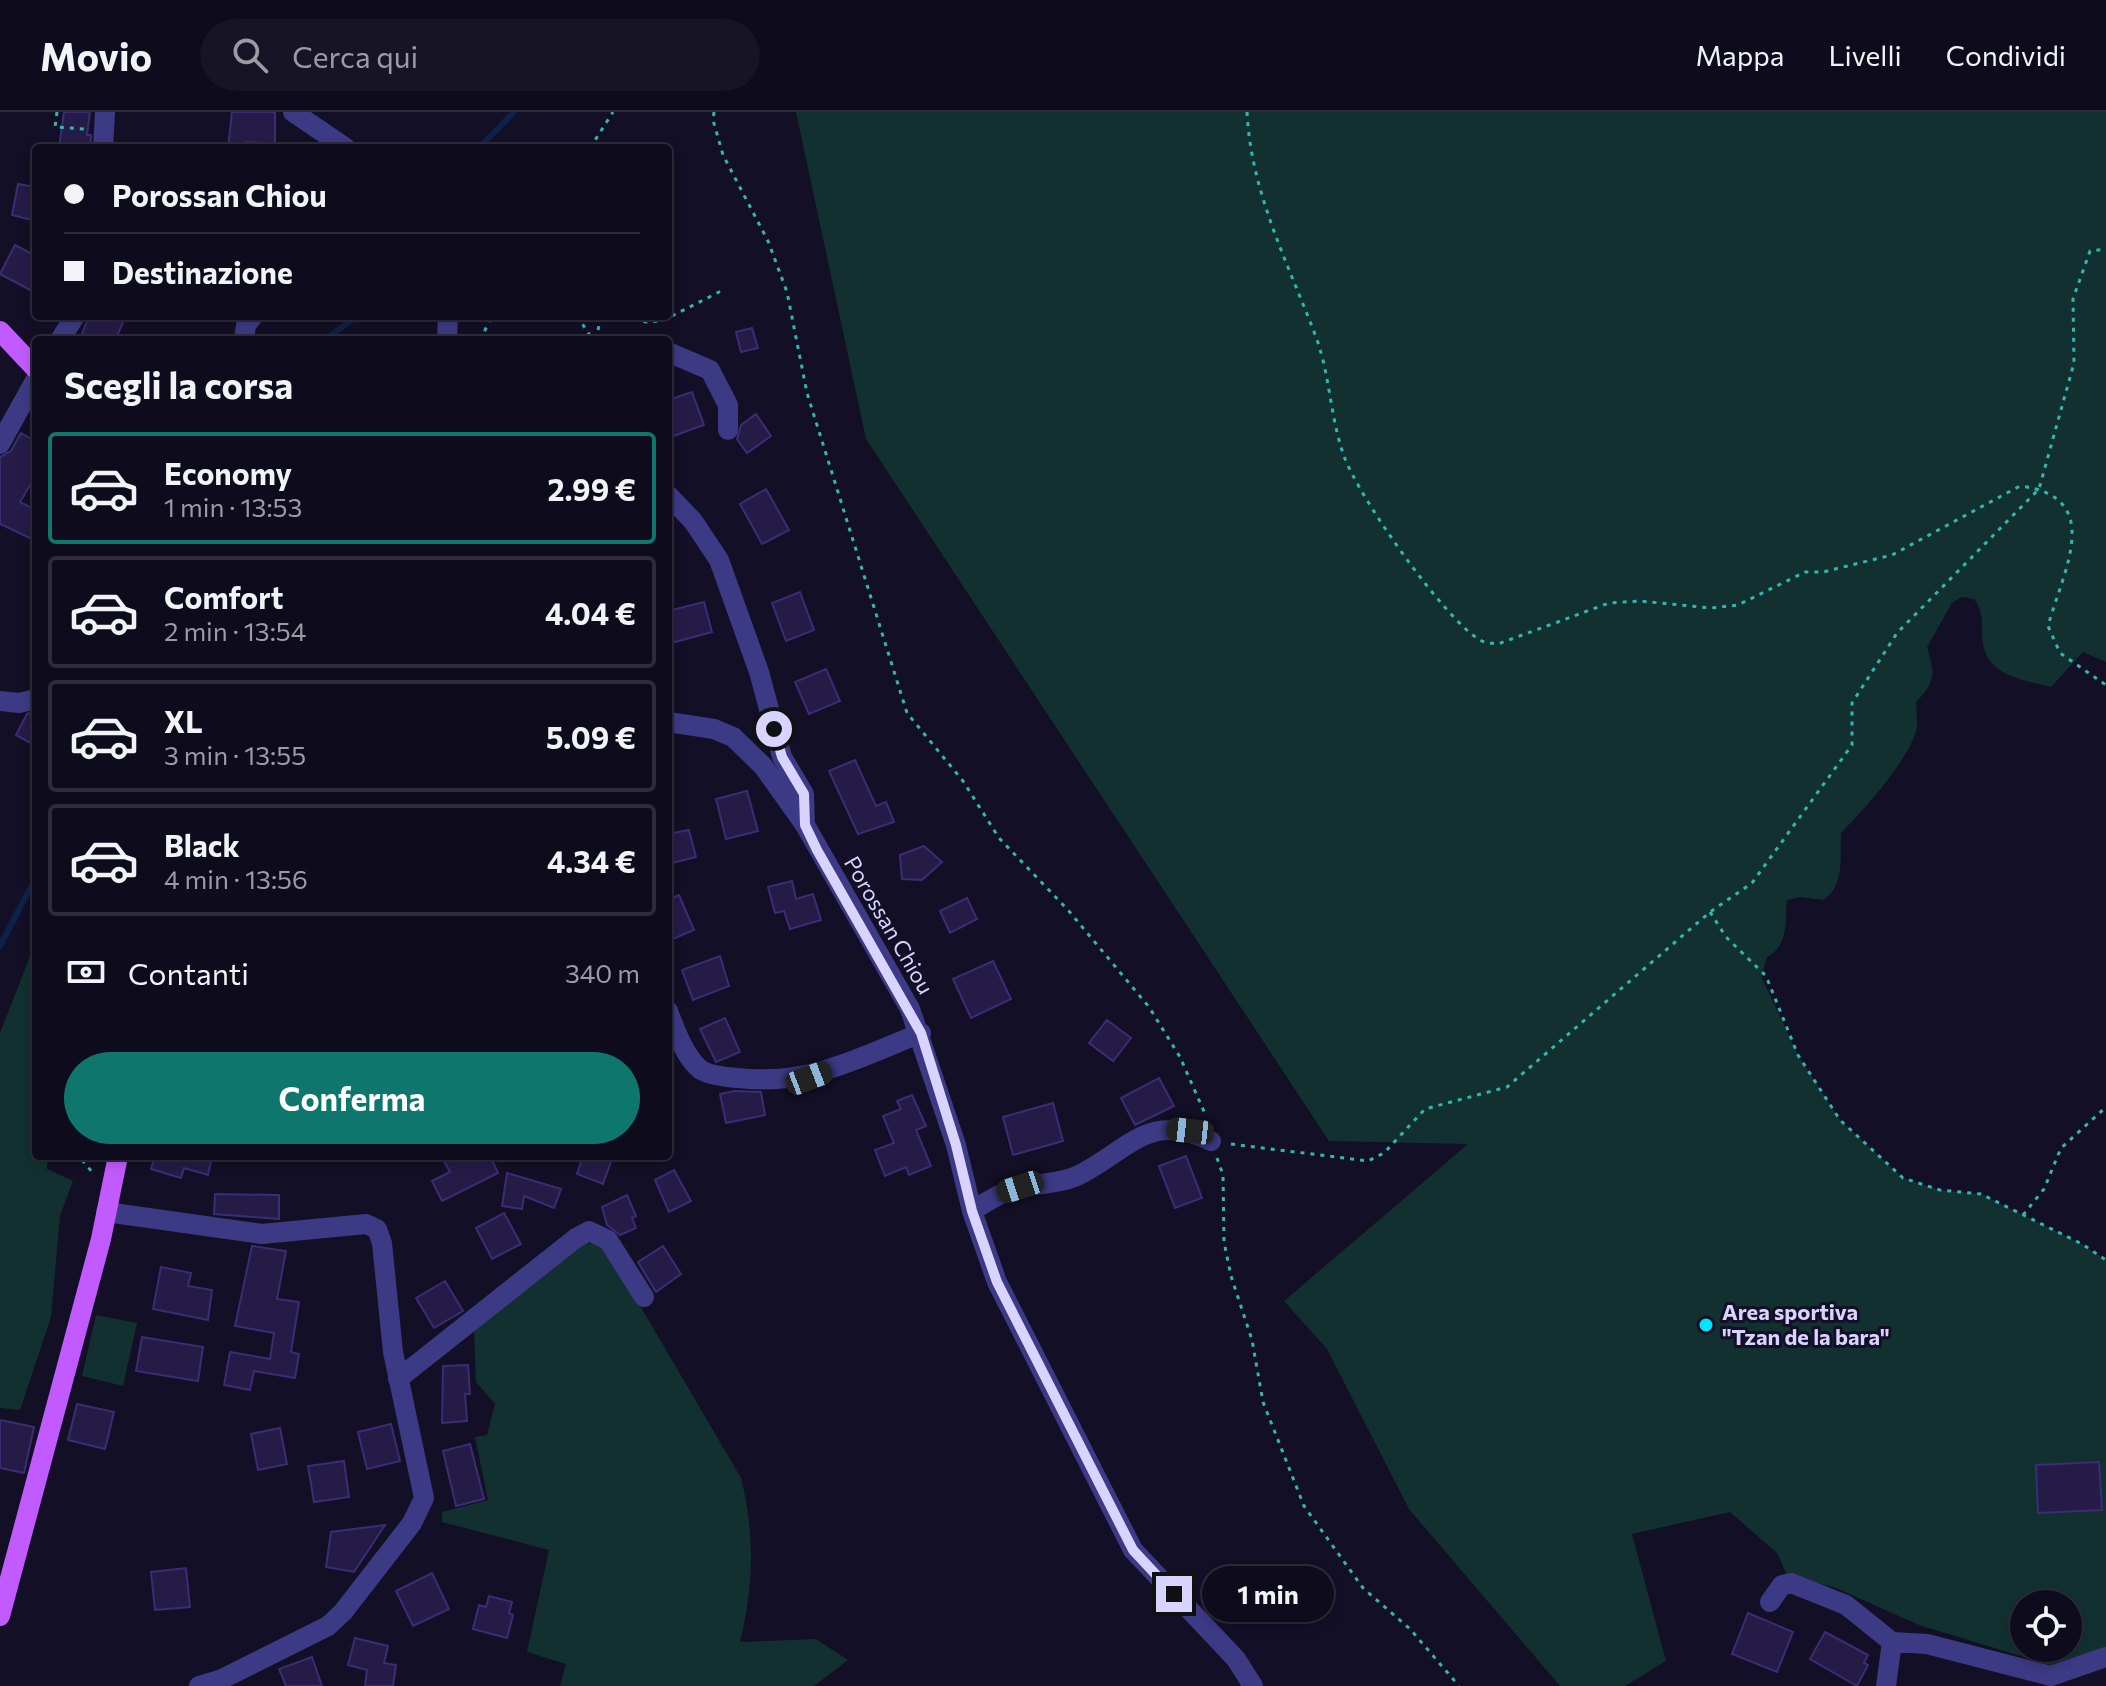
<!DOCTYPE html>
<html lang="it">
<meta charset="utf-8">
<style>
:root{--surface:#0e0b1c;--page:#171425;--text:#f1f3f6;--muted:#9b9ba3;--line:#2e2b3b;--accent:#0f766e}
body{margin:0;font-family:Commissioner,sans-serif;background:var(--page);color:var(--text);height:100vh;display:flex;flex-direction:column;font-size:30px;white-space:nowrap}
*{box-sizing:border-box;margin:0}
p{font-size:26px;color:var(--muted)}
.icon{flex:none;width:44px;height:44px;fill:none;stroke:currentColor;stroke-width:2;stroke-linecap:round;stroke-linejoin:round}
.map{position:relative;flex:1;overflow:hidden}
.side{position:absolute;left:32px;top:224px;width:640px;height:824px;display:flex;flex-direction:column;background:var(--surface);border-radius:8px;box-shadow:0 4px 12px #0003,0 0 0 2px var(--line)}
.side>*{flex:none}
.guide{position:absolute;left:32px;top:32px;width:640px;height:176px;border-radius:8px;box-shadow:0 4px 12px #0003,0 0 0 2px var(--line);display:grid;align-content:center;height:176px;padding:0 32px;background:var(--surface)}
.tools{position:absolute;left:2010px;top:1478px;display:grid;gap:16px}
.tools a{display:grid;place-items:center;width:72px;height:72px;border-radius:50%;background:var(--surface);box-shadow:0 4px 12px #0003,0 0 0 2px var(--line);font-size:40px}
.end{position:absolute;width:36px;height:36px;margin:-18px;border:10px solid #d9d4ff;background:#111;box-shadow:0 0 0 4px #111}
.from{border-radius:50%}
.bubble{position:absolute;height:56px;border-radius:28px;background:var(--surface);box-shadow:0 4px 12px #0003,0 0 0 2px var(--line);font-size:26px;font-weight:700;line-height:56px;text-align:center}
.car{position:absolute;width:24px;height:48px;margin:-24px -12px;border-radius:10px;box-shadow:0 0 6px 2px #0007;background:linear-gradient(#222 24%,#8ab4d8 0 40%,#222 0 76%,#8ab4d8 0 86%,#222 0)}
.guide b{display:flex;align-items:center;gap:28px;height:76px;font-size:30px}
.guide b+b{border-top:2px solid var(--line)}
.guide i{width:20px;height:20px;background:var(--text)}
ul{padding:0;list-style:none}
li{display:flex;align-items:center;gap:24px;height:112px;margin:0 16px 12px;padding:0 16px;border:4px solid var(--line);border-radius:8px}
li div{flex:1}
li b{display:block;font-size:30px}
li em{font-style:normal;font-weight:700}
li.selected{border-color:var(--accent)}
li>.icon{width:72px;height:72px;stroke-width:1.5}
h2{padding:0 32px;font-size:36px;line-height:96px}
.pay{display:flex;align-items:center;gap:20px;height:88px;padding:0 32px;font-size:30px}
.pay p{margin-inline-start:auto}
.cta{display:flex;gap:16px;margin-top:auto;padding:16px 32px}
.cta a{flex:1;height:92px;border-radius:48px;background:var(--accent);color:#fff;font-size:32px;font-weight:700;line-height:92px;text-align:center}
header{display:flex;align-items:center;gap:48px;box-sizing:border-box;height:112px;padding:0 40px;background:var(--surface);border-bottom:2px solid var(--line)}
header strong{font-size:38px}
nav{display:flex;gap:44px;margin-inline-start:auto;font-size:28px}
.search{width:560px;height:72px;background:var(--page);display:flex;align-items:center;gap:20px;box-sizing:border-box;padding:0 28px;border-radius:44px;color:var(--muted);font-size:30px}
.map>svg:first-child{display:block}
.green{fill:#12302f;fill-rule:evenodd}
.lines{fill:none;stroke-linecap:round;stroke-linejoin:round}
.stream{stroke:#0c2248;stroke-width:6}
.building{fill:#241b47;stroke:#3b2d73;stroke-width:2}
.path{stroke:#2fb8b0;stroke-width:3;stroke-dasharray:4 6;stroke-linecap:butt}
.minor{stroke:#3d3a85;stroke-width:20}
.major{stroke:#c25bff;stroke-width:20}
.route{stroke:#d9d4ff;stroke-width:10}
.poi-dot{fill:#00e5ff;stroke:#130f26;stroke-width:3}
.labels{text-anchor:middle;stroke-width:6;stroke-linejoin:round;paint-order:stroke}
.street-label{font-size:22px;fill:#d9d4ff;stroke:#130f26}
.poi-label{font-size:22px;font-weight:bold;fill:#d9d4ff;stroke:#130f26;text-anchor:start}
</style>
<header>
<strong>Movio</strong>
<div class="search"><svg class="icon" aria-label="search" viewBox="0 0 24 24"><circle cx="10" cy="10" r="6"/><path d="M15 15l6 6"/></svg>Cerca qui</div>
<nav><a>Mappa</a><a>Livelli</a><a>Condividi</a></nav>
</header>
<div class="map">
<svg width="2106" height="1574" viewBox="0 0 2106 1574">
<rect width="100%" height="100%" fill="#130f26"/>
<path class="green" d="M796 0H2106V550L2083 540 2051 575C2019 567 1983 563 1982 523 1982 508 1983 499 1974 487L1962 485 1952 491 1927 535C1935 562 1936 570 1916 590 1916 598 1918 608 1917 615 1911 646 1863 699 1841 721 1840 745 1845 774 1823 788L1800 785 1787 788C1785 810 1789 833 1767 845L1761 864 1798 943 1840 1008 1903 1066 1940 1078 1981 1082 2082 1132 2106 1148V1536L2057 1555 1919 1513 1836 1476 1787 1463 1777 1441 1730 1400 1632 1422 1666 1549 1625 1574H1560L1409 1397 1327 1237 1284 1189 1468 1032 1329 1029 866 327ZM2024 1492H2068V1536H2024Z
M36 829V1044H47V1057L73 1069 60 1104 51 1205 20 1298 0 1296V921Z
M582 1131 604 1132 741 1366C755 1423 754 1473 740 1530L816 1527 848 1548 814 1574H560L566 1552 527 1540 549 1438 442 1410V1400L488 1388 475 1325 487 1323 495 1292 476 1270 474 1217Z
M96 1203 137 1211 123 1274 82 1264Z"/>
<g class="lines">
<path class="stream" d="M479 36 514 0
M325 228 357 204
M0 834 36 765"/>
</g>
<path class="building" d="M64 0H90L87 23H91L90 36H59Z
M232 0H275V32L247 30 246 36H228Z
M18 72 36 75V109L12 103Z
M15 133 36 144V181L0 162Z
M89 204H126L115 228H97L82 222Z
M752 216 758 236 741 240 736 220Z
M692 280 704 313 668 326V288Z
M756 302 771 324 747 341 737 327 741 313Z
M21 321 36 330V363L20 390 36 398V429L0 412V345L11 339Z
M766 377 789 418 762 432 740 392Z
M800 480 814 518 786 529 772 491Z
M704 490 712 520 668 532V499Z
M826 557 840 589 809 602 795 570Z
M36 600V634L16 623 27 602Z
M855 648 876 694 886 690 894 710 858 722 829 659Z
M747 679 758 719 726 727 716 687Z
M689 718 696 745 668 752V722Z
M924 734 942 750 922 768 902 767 900 743Z
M792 769 796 787 813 782 821 808 790 817 784 799 775 801 768 775Z
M679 783 694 818 668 829V788Z
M967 786 977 807 950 821 940 799Z
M720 844 729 874 693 888 682 858Z
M993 849 1011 887 971 906 953 867Z
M725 906 740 940 716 950 700 917Z
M1107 908 1131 926 1113 949 1089 931Z
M1159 966 1174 994 1135 1013 1121 986Z
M735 979 761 980 765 1003 726 1011 720 982Z
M912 983 926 1014 916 1018 931 1054 909 1063 906 1055 885 1064 875 1038 894 1031 883 1004 901 997 897 989Z
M1053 991 1063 1029 1013 1043 1003 1005Z
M155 1044H212L208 1063 184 1056 181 1066 151 1057Z
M441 1044H490L498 1061 442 1089 432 1069 450 1060Z
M583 1044H613L603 1072 577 1062Z
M1186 1044 1202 1086 1175 1096 1159 1054Z
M674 1058 691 1089 669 1100 655 1068Z
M507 1061 561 1077 554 1096 524 1084 522 1097 502 1094Z
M215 1082 279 1083V1107L214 1102Z
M627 1083 636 1104 632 1106 636 1116 620 1123 607 1113 602 1095Z
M504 1101 521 1132 492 1147 476 1116Z
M252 1134 286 1139 277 1187 299 1190 291 1240 299 1242 295 1266 254 1259 250 1278 224 1273 230 1240 270 1247 274 1221 235 1214Z
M663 1134 681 1162 656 1180 638 1150Z
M161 1155 191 1161 188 1174 212 1178 208 1208 153 1197Z
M445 1169 463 1199 434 1216 416 1186Z
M142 1225 203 1235 198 1269 136 1259Z
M468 1253 470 1282H465L467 1309 442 1311 443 1254Z
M77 1292 114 1300 105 1337 68 1328Z
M0 1308 34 1315 24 1361 0 1356Z
M391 1312 400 1349 367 1357 358 1320Z
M280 1316 287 1352 258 1358 251 1322Z
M470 1332 484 1387 456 1394 443 1339Z
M344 1349 349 1385 314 1390 308 1354Z
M2099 1350 2102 1398 2038 1401 2036 1353Z
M385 1413 354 1460 326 1455 331 1420Z
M186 1456 190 1495 155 1498 151 1460Z
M432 1461 449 1497 413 1514 396 1479Z
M489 1484 512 1490 509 1501 513 1503 507 1526 473 1517 479 1493 486 1495Z
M1748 1501 1793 1520 1777 1560 1732 1542Z
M1825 1520 1868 1543 1864 1551 1868 1553 1857 1574 1810 1547Z
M355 1526 388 1534 384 1551 396 1553 393 1574H365L367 1558 348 1553Z
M312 1545 322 1574H286L279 1557Z"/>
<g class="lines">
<path class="path" d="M57 0 55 15 84 17
M714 0 713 8 723 43 768 129 787 180 807 281 907 601 963 669 999 726 1068 798 1149 895 1180 945 1206 1004
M1247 0C1251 81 1288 151 1316 225 1330 263 1330 305 1344 344 1358 384 1444 507 1480 528 1485 531 1492 531 1498 532L1609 491 1640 489 1711 496 1738 493 1805 460H1823L1892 443 2020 374C2106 385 2063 459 2048 514L2060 541 2106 573
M590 36 613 0
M577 204 593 228
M624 204 646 210 662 209 721 179
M480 228 492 204
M597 228 599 211 605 204
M1710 800 1726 825 1766 864 1798 943 1840 1008 1903 1066 1940 1078 1981 1082 2082 1132 2106 1148
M1231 1032 1368 1049 1384 1041 1425 997 1507 975 1710 800 1752 771 1852 633V591L1897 521 2039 377 2074 251 2073 187 2090 139 2106 137
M1217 1046 1223 1063 1224 1130 1231 1164 1252 1228 1263 1290 1304 1394 1363 1476 1410 1517 1459 1574
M82 1048 93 1061
M2023 1103 2044 1077 2061 1036 2106 995"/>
<path class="minor" d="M293 0 346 36
M103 36 105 0
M60 228 75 204
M244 228 246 213 253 204
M447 228 448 204
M668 240 710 258 728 293V318
M0 332 36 267
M668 383 693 409 719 448 759 560 782 645 804 682 805 713
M0 589 19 591 36 587
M668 610 714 617 733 625 763 654 805 713 910 897 956 1033 972 1099 997 1170 1133 1438 1236 1547 1253 1574
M668 899C675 917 685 946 701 958 711 964 727 965 737 966 809 974 856 947 921 921
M972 1099C988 1089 1003 1079 1022 1075 1040 1071 1059 1072 1077 1064 1128 1039 1149 998 1211 1029
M106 1100 262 1122 366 1112 377 1117 382 1131 393 1240 424 1386 412 1411 343 1500 328 1514 222 1567 199 1574
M398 1267 576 1126 589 1119 608 1128 644 1185
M1770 1490 1782 1473 1791 1471 1846 1493 1892 1530 1927 1532 2051 1564 2106 1545
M1886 1574 1892 1530"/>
<path class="major" d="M0 219 36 257
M0 1504 101 1127 118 1044"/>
</g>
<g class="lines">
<path class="route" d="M774 617 782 645 804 682 805 713 817 738 921 921 956 1033 972 1099 997 1170 1133 1438 1174 1482"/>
</g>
<circle class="poi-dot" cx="1706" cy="1213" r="8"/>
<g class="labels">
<g class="street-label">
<text transform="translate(889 813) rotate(60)" y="8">Porossan Chiou</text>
</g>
<g class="poi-label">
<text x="1722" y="1208">Area sportiva<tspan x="1722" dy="25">"Tzan de la bara"</tspan></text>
</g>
</g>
</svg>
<div class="tools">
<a><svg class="icon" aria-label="locate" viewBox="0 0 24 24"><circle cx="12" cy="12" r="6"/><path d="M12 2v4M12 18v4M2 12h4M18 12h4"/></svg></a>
</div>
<i class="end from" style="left:774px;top:617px"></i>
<i class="end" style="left:1174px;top:1482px"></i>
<div class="bubble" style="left:1202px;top:1454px;width:132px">1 min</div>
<i class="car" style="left:809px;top:966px;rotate:69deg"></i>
<i class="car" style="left:1190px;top:1019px;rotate:276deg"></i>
<i class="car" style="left:1020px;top:1075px;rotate:252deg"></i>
<div class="guide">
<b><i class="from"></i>Porossan Chiou</b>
<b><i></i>Destinazione</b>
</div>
<section class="side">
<h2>Scegli la corsa</h2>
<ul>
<li class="selected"><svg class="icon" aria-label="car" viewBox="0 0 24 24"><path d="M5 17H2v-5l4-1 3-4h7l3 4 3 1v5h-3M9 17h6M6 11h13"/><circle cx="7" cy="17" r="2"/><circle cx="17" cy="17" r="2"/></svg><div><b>Economy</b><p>1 min · 13:53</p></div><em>2.99 €</em></li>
<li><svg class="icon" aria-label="car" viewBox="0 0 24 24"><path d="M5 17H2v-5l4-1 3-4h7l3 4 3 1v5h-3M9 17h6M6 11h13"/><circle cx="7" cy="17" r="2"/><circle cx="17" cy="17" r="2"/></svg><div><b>Comfort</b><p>2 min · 13:54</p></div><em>4.04 €</em></li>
<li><svg class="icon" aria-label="car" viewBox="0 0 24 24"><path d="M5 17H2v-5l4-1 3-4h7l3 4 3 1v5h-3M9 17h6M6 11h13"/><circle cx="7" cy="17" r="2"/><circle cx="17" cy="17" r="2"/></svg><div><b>XL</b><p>3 min · 13:55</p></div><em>5.09 €</em></li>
<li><svg class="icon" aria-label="car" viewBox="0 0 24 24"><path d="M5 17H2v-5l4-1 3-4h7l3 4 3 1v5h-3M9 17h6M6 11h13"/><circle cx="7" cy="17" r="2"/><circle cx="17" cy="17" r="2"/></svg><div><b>Black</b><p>4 min · 13:56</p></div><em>4.34 €</em></li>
</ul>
<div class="pay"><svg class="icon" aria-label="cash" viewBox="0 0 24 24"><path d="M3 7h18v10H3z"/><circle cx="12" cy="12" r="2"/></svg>Contanti<p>340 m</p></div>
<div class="cta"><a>Conferma</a></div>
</section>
</div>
